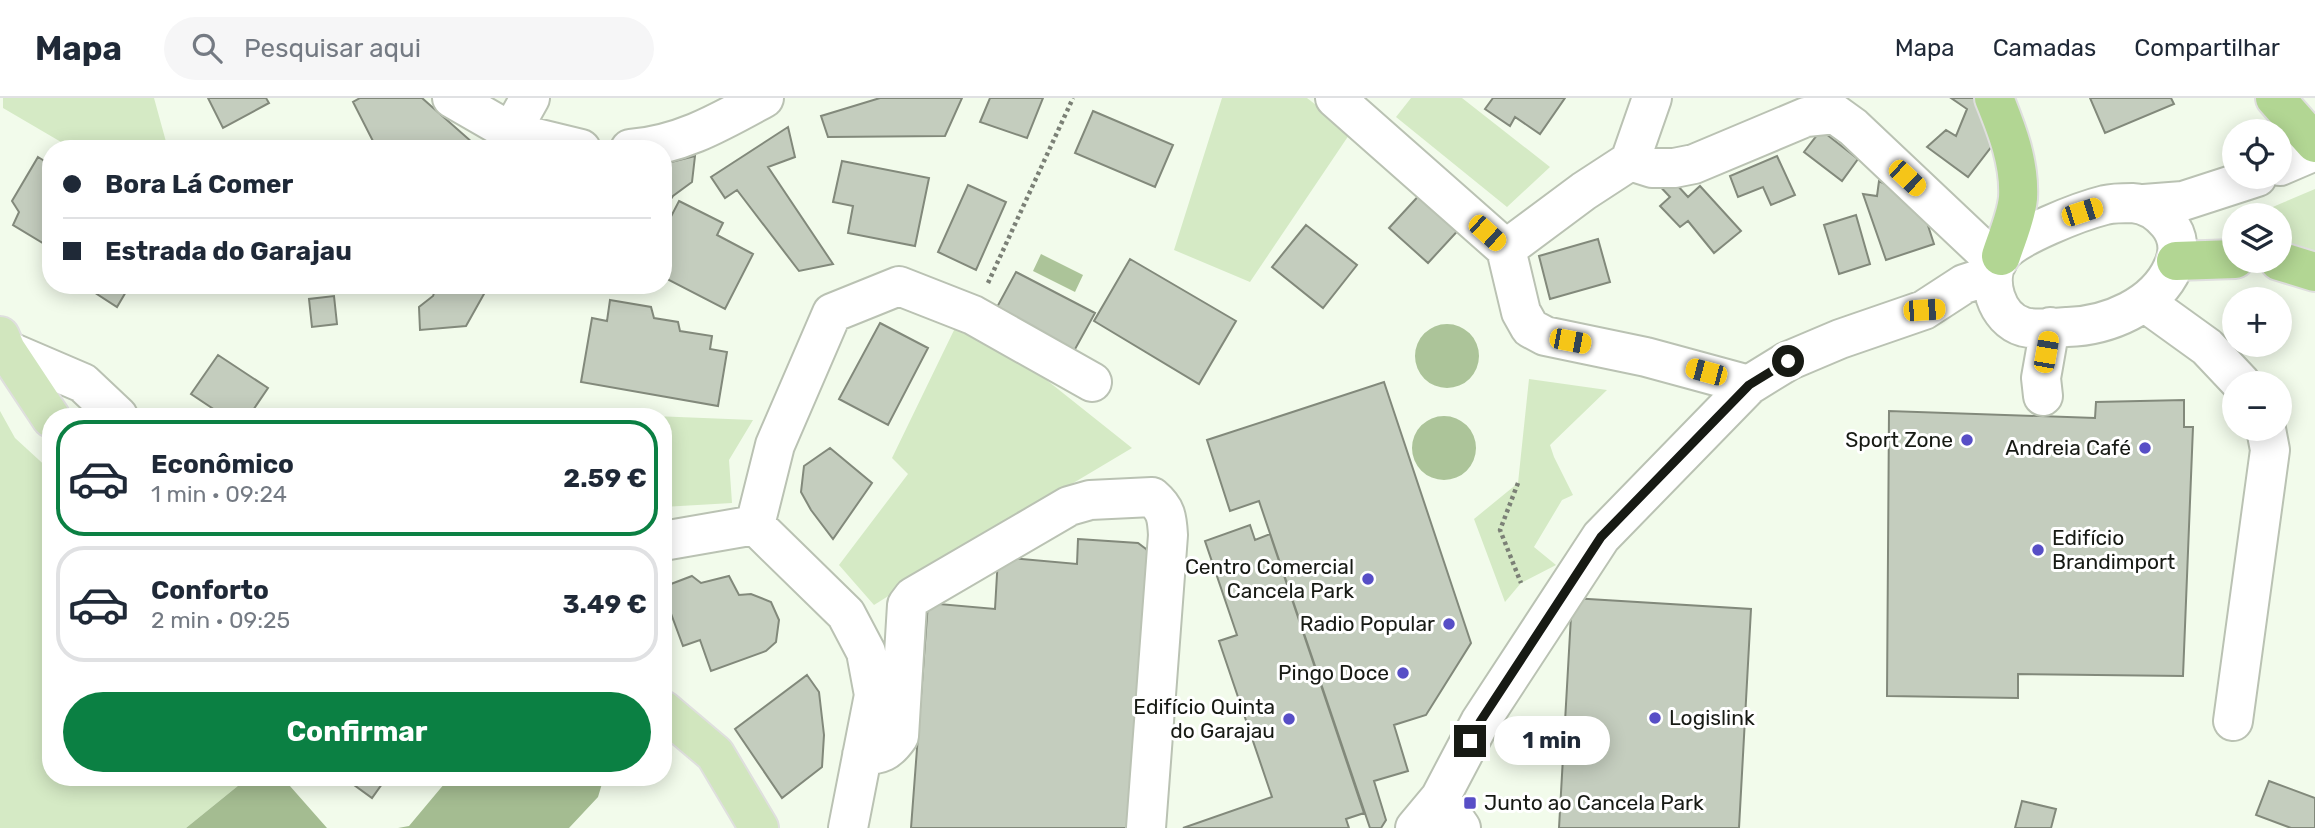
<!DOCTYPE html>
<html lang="pt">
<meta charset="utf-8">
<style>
:root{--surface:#fff;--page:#f6f6f7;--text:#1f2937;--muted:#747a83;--line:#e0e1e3;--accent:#0b8043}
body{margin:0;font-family:Rubik,sans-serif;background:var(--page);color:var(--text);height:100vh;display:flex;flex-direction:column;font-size:26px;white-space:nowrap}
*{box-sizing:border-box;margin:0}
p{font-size:23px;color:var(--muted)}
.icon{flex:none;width:38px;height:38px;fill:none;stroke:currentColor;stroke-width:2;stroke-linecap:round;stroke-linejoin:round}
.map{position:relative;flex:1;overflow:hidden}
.drawer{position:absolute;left:42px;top:310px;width:630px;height:378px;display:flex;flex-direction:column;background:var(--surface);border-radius:28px;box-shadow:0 4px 18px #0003}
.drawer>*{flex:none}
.guide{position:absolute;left:42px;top:42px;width:630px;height:154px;border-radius:28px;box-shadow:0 4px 18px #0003;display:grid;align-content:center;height:154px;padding:0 21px;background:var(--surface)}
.buttons{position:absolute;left:2222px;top:21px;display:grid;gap:14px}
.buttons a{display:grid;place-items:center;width:70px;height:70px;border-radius:50%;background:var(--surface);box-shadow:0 4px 18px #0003;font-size:35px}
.end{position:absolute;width:32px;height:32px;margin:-16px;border:9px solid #171a14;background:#fff;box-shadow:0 0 0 4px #fff}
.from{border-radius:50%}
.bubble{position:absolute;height:49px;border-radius:24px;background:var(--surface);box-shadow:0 4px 18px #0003;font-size:23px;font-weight:700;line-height:49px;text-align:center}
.car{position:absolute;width:21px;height:42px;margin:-21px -10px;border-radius:9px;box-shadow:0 0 5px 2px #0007;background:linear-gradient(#f5c518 24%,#345 0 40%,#f5c518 0 76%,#345 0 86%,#f5c518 0)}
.guide b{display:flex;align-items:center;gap:24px;height:66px;font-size:26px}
.guide b+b{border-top:2px solid var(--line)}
.guide i{width:18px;height:18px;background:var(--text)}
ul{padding:12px 0 0;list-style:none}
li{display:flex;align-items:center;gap:21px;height:116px;margin:0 14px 10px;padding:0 7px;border:4px solid var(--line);border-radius:28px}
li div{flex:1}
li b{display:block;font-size:26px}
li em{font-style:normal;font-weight:700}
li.current{border-color:var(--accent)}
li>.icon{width:63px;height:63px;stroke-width:1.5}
.primary-button{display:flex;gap:14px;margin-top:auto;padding:14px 21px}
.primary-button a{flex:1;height:80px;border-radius:42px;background:var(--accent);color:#fff;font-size:28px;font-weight:700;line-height:80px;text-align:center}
header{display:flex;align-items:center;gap:42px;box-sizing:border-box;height:98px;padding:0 35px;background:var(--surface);border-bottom:2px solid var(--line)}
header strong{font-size:33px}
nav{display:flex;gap:38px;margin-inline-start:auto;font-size:24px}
.search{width:490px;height:63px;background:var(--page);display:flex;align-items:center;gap:18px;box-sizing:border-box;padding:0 24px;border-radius:38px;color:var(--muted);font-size:26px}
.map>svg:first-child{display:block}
.green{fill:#d5eac5}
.forest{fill:#a4bc91}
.water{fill:#acc499}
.building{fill:#c4cdbe;stroke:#82897b;stroke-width:2}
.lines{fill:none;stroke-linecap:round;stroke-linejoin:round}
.minor-casing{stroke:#bac2b3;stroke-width:42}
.major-casing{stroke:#dfdfde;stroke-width:42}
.highway-casing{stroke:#dfdfde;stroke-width:42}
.path{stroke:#7b8076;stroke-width:4.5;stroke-dasharray:3.5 3.5;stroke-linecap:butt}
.minor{stroke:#fff;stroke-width:38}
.major{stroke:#d1e6be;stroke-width:38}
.highway{stroke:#b2d693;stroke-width:38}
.route{stroke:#171a14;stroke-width:9}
.poi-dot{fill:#574ec6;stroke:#fff;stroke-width:2.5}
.labels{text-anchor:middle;stroke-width:6;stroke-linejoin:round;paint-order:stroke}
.poi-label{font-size:21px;fill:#171a14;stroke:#fff;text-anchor:end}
</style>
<header>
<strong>Mapa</strong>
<div class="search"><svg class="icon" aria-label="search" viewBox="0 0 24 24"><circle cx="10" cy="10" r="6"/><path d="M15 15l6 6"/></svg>Pesquisar aqui</div>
<nav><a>Mapa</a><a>Camadas</a><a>Compartilhar</a></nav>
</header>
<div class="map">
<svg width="2315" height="730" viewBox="0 0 2315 730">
<rect width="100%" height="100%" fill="#f2fbeb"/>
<path class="green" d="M3 0H154L168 51H73L3 10Z
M1222 0H1307L1351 34 1250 184 1174 152Z
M1411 0H1462L1550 69 1507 109 1396 19Z
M2315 91V154L2280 150V117H2254Z
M956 228 1029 268 1132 350 976 443 874 507 839 467 908 376 892 360Z
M1529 281 1607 292 1550 347 1554 359 1573 397 1562 402 1534 449 1556 467 1521 485 1505 504 1474 421 1518 385Z
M0 313 15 340 51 373V679H252L244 683 186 730H0Z
M629 317 753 322 729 362 732 405 663 409V318Z"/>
<path class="forest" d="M252 679H282L327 730H186L244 683Z
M450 679H604L598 699 569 730H398L409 728Z"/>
<path class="water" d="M1041 156 1083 177 1075 194 1033 173Z
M1415 258a32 32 0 1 1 64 0a32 32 0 1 1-64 0Z
M1412 350a32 32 0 1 1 64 0a32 32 0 1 1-64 0Z"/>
<path class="building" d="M208 0H266L269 5 223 30Z
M360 0H422L473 45 462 51H377L353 4Z
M880 0H962L945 38 828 39 821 18Z
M990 0H1043L1027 40 980 24Z
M1493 0H1565L1540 36 1515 19 1510 28 1485 11Z
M1951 0H1977L1995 44 1968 79 1927 49 1946 32 1956 38 1967 11Z
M2090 0H2171L2174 6 2105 35Z
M1093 13 1173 47 1155 89 1075 55Z
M788 29 795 59 768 69 833 166 799 173 737 92 725 100 711 79Z
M1821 32 1858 61 1842 83 1804 54Z
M695 58 692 84 673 98 663 113V66Z
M1777 58 1795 97 1771 107 1763 89 1738 99 1730 78Z
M38 59 51 67V150L13 127 19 114 12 103Z
M842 63 929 80 915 148 848 135 853 108 833 104Z
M1665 74 1688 99 1700 88 1741 133 1714 155 1688 123 1680 129 1660 108 1670 99 1655 83Z
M1879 83 1920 103 1934 146 1886 162 1863 96 1877 98Z
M968 87 1006 104 976 172 938 154Z
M1424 92 1463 127 1428 165 1389 130Z
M679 103 723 125 717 137 753 156 725 211 663 179V134Z
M1856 117 1870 166 1839 176 1824 127Z
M1306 127 1357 167 1323 210 1272 169Z
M1598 141 1610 184 1550 201 1539 158Z
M1130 161 1236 223 1199 286 1094 223Z
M1016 174 1095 215 1074 253 996 211Z
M83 187H130L117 209Z
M437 187H489L466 228 420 232 419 209 433 198Z
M334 198 337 226 312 229 309 201Z
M610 202 651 209 654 220 678 224 680 233 712 238 710 251 727 254 718 308 581 284 592 220 607 223Z
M880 225 928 250 888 327 839 301Z
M218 257 268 290 249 318H224L191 296Z
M1384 284 1471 545 1426 617 1394 627 1408 673 1374 683 1386 722 1381 730H1370L1259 403 1230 413 1207 342Z
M2184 302V329H2193L2183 578 2018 576V600L1887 598 1889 313 2095 320 2096 304Z
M830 350 872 385 833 441 811 412 801 394 804 368Z
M1250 427 1255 442 1270 436 1364 715 1346 721 1349 730H1183L1272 699 1219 543 1237 537 1205 443Z
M1078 441 1138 445 1146 451 1151 458 1134 730H911L928 505 995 511 998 459 1077 466Z
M692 478 701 485 729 478 739 497 751 496 771 504 779 522 776 544 766 553 711 573 700 542 683 548 663 494V489Z
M1572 500 1751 511 1739 730H1559Z
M807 577 819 594 824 637 822 669 782 700 735 631Z
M343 679H387L372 700Z
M2269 683 2315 700V730H2291L2256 717Z
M2022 703 2056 711 2051 730H2015Z"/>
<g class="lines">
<g class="minor-casing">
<path id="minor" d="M452 0 511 34 581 51
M1335 0 1506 151 1521 214 1530 230 1545 238 1646 259 1749 287
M511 34 530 0
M630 51C681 47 720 24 764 0
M1630 63 1652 70H1674L1694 66 1806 19 1835 16 1853 29 1997 165
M1630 63 1652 0
M2280 68 2315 53
M2132 105C2147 106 2158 113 2168 125 2179 138 2180 154 2173 169 2156 208 2108 228 2067 229 2055 230 2036 232 2024 229 1996 221 1984 181 2000 158 2015 138 2081 113 2105 107 2114 105 2123 105 2132 105Z
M2144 106 2183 103 2257 79
M1506 151 1584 93 1630 63
M2146 205 2207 249 2241 285
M6 252 83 285 118 318
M2043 298 2041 280 2050 229
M755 427 775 347 832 215 899 188 973 217 1092 284
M755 427 846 516 866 554 874 597 848 730
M663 443 755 427
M2233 623 2270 352 2266 331
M862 657C881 657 888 654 899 638L907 507 913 499 1069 408 1090 402 1152 399C1166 411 1167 419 1168 437L1146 730
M1440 700 1461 730
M1415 730 1440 700 1480 624 1601 439 1749 287 1788 263 1840 241 1924 212 1964 186 1992 177"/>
</g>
<g class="major-casing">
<path id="major" d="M0 238 6 252 51 320
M663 612 715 656 759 730"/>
</g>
<g class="highway-casing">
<path id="highway" d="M1994 0C2007 32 2020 65 2018 100 2016 120 2007 139 2001 158
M2275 0 2315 45
M2176 163 2235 161
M2279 163 2315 174"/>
</g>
<path class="path" d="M988 185 1073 0
M1518 385 1500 432 1521 485"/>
<use href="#minor" class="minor"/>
<use href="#major" class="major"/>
<use href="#highway" class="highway"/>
</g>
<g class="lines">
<path class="route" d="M1470 643 1480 624 1601 439 1749 287 1788 263"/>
</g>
<g class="poi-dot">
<circle cx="1967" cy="342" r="7"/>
<circle cx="2145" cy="350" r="7"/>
<circle cx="2038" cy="452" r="7"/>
<circle cx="1368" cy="481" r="7"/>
<circle cx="1449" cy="526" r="7"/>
<circle cx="1403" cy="575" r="7"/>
<circle cx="1655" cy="620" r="7"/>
<circle cx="1289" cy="621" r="7"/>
<rect x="1463" y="698" width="14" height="14" rx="3.5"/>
</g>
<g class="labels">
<g class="poi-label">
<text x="1953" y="349">Sport Zone</text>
<text x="2131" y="357">Andreia Café</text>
<text x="2052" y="447" text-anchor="start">Edifício<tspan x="2052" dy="24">Brandimport</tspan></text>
<text x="1354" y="476">Centro Comercial<tspan x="1354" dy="24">Cancela Park</tspan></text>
<text x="1435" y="533">Radio Popular</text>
<text x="1389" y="582">Pingo Doce</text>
<text x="1275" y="616">Edifício Quinta<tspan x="1275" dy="24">do Garajau</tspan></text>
<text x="1669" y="627" text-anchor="start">Logislink</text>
<text x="1484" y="712" text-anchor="start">Junto ao Cancela Park</text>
</g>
</g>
</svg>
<div class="buttons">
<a><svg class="icon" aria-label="locate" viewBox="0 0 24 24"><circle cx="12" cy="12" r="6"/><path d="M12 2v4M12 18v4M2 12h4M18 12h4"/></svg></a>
<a><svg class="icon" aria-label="layers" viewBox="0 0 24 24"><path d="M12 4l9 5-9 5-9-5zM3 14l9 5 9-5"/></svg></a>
<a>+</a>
<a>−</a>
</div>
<i class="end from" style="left:1788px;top:263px"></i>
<i class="end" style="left:1470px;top:643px"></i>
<div class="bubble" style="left:1494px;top:618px;width:116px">1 min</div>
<i class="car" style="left:1907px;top:80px;rotate:133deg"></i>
<i class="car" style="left:2082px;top:114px;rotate:72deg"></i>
<i class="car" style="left:1487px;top:135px;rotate:132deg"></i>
<i class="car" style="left:1924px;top:212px;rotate:86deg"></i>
<i class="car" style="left:1570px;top:243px;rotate:101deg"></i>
<i class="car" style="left:2046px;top:254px;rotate:10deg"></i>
<i class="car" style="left:1706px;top:274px;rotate:285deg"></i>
<div class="guide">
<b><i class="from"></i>Bora Lá Comer</b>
<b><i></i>Estrada do Garajau</b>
</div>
<section class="drawer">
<ul>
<li class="current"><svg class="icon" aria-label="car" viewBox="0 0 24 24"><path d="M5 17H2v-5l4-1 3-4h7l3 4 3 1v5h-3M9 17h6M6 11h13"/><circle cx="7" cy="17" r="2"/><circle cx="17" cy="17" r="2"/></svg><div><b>Econômico</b><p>1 min · 09:24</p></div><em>2.59 €</em></li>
<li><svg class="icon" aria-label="car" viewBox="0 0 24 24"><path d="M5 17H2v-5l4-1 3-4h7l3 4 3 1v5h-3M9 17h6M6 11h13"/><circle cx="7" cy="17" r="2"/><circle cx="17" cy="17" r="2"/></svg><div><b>Conforto</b><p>2 min · 09:25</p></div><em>3.49 €</em></li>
</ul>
<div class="primary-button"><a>Confirmar</a></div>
</section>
</div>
